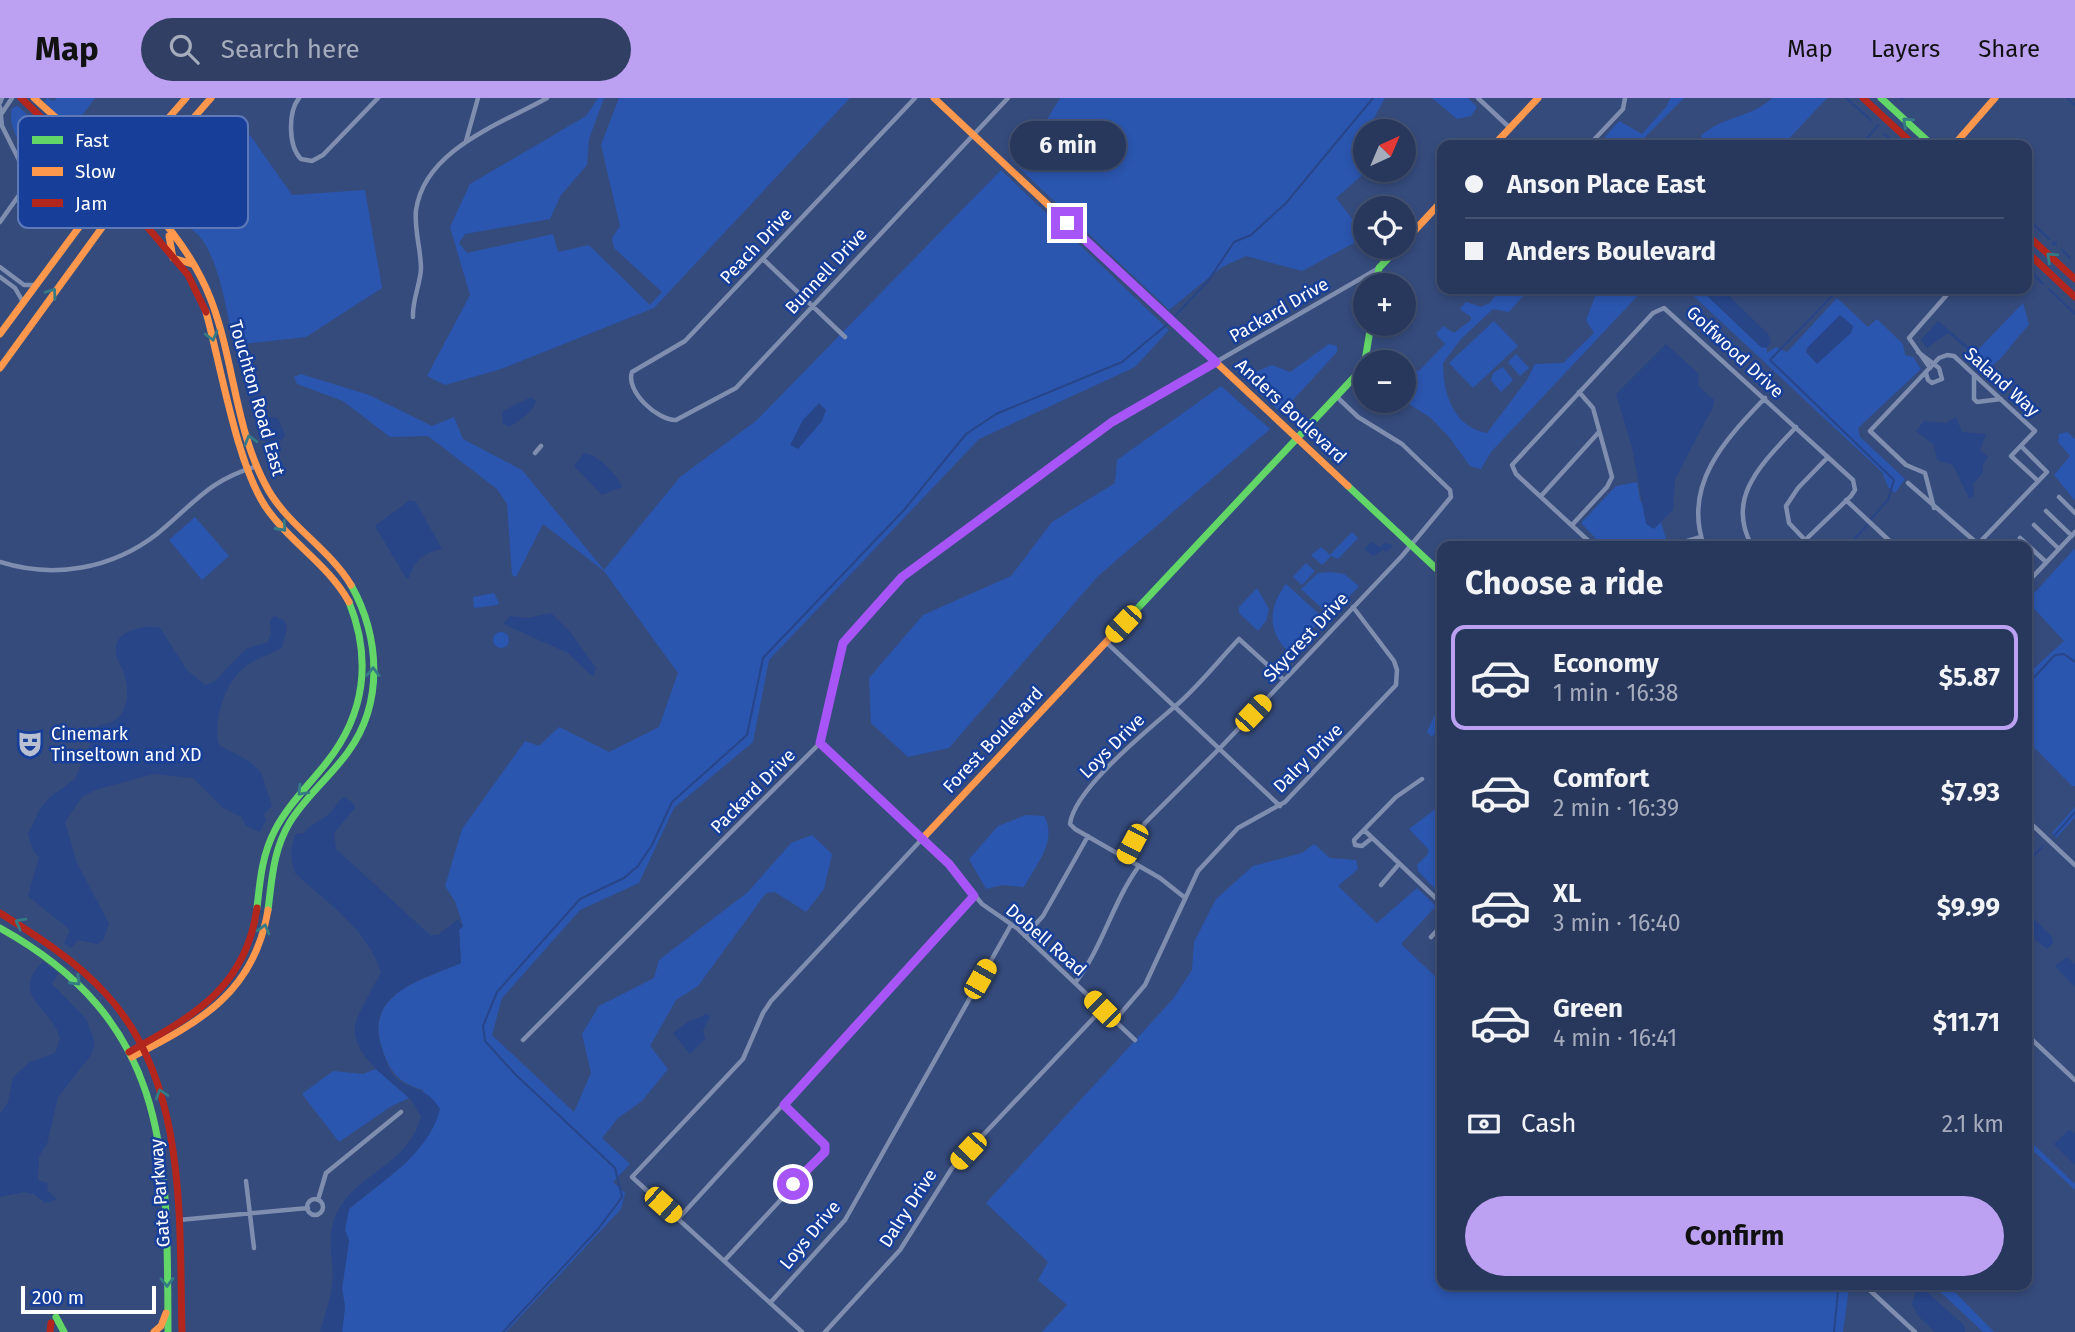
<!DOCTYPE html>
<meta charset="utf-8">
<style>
:root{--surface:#28385d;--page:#303f63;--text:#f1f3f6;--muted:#a5acbc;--line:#445272;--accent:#bca0f2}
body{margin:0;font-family:"Fira Sans",sans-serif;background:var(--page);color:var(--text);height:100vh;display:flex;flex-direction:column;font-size:26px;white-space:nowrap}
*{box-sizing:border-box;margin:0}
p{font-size:23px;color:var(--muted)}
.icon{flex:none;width:38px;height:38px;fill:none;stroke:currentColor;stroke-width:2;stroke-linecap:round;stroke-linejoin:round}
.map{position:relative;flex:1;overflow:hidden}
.panel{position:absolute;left:1437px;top:443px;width:595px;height:749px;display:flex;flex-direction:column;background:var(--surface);border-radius:14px;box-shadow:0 4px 10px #0003,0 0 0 2px var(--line)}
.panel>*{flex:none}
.banner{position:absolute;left:1437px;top:42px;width:595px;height:154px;border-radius:14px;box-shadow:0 4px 10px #0003,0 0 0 2px var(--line);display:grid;align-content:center;height:154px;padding:0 28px;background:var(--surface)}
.needle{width:46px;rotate:44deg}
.buttons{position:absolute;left:1353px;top:21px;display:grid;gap:14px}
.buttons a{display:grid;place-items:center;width:63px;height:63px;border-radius:50%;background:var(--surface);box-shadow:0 4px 10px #0003,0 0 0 2px var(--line);font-size:35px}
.scale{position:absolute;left:21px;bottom:18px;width:135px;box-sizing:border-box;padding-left:7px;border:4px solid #fff;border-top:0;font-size:19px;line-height:24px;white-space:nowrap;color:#fff;-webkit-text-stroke:5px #173f9a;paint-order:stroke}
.end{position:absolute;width:32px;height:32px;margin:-16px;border:9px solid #a855f7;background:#fff;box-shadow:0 0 0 4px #fff}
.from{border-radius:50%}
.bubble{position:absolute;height:49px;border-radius:24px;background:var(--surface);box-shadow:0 4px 10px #0003,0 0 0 2px var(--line);font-size:23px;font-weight:700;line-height:49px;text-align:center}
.car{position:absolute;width:21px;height:42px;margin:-21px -10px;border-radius:9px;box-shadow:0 0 5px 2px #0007;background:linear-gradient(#f5c518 24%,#345 0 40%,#f5c518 0 76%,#345 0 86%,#f5c518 0)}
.banner b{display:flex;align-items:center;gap:24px;height:66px;font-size:26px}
.banner b+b{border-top:2px solid var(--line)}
.banner i{width:18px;height:18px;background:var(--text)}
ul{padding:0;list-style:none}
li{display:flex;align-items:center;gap:21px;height:105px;margin:0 14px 10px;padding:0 14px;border:4px solid transparent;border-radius:14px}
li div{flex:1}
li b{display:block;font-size:26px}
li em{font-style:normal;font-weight:700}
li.selected{border-color:var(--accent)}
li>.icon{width:63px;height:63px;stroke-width:1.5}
h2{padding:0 28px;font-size:32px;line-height:84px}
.pay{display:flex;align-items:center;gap:18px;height:77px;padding:0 28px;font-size:26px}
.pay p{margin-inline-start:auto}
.primary-button{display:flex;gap:14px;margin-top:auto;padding:14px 28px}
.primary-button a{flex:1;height:80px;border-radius:42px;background:var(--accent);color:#111;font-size:28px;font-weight:700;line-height:80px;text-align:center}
header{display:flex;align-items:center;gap:42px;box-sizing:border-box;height:98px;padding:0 35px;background:var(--accent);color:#111}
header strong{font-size:33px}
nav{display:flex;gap:38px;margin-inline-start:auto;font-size:24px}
.search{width:490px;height:63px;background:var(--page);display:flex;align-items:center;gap:18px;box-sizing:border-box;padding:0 24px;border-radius:38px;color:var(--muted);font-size:26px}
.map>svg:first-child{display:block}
.green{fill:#2b56af}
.water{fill:#284588}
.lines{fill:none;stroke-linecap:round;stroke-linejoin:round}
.stream{stroke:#284588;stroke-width:2}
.street{stroke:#7f8dae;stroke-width:4.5}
.fast{stroke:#63d668;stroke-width:7}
.slow{stroke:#ff974d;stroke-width:7}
.jam{stroke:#b3261e;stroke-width:7}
.oneway{stroke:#357b86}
.route{stroke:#a855f7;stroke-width:9}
.labels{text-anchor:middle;stroke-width:5;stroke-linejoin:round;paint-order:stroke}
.street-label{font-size:18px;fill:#fff;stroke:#173f9a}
.poi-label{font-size:18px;fill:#fff;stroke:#173f9a;text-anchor:start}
.key{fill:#173f9a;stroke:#5d79b8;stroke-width:2}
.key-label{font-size:19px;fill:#fff}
</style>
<header>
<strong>Map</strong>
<div class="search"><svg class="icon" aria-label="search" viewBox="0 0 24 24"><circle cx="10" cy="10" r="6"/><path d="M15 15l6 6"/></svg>Search here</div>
<nav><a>Map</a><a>Layers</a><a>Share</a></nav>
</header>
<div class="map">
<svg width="2075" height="1234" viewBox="0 0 2075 1234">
<rect width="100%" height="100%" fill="#354b7c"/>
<path class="green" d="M47 0 54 3 56 0H95L72 31 44 4Z
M598 0H604L589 41 587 67 561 97 550 121 465 136 459 145 467 155 553 136 558 154 589 147 650 207 662 194 614 150 612 140 620 128 601 47 619 0H850L654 210 501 271 445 287 427 278 470 197 450 129 470 86 586 18Z
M1060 0H1385L1368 31 1370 33H1365V72H1368L1336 100 1353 122 1354 145 1302 173 1246 158 1222 169 1169 212 1011 62 1042 30Z
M1432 0H1468L1477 9 1471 18 1457 21Z
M1670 0H1684L1637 47H1609L1605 39 1619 23 1642 36 1667 8Z
M1772 0H1827L1783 47 1703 45 1701 38C1721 18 1752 20 1772 0Z
M18 8 60 48 31 90C34 54 5 36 12 10Z
M250 37 292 97 365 92 382 190 306 239 234 247C227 217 219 154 195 134 187 127 176 125 167 117L170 105Z
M1001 72 1169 232 1135 269 979 341 769 562 753 644 674 710 639 785 580 812 502 900 492 937 574 1014 591 975 582 936 599 908 654 880 659 862 748 794 791 745 812 737 832 756 824 791 806 814 775 794 766 795 698 888 676 902 650 948 668 971 642 1003 618 1020 602 1040 630 1066 613 1084 625 1095 621 1111 506 1234H342L345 1209 342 1190 349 1143 345 1132 349 1111 406 1065 420 1048 423 992C400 985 391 976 383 953 362 895 421 883 461 865L459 832 463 828 455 803 445 788 462 731 525 643 539 648 559 629 609 654 659 629 678 575 604 473 543 426 516 479 512 477 507 406 497 391 428 338 390 339 343 303 297 286 294 279 301 276 369 297 432 328 454 319 463 341 522 372 604 472 680 379 756 323Z
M1493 191H1529L1509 214 1493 211 1461 241 1443 265C1443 295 1453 329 1487 335L1527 282 1535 266 1563 265 1594 235 1586 222 1598 191H1644L1491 354 1481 371 1470 368 1449 339 1431 320 1404 303V274L1419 273 1445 246 1436 236 1443 228 1454 235 1471 222V219L1460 211 1466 204 1481 209 1490 205 1496 197Z
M1686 191H1700L1761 249 1767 250V255L1776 249 1787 254 1837 200 1868 229 1877 221 1903 246 1905 257 1913 259 1921 271 1858 330 1860 339 1905 381 1895 395 1888 389 1882 374Z
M2023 205 2029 227C2014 241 2005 260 1988 271L1977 267 1972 258Z
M1494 223 1518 248 1473 290 1449 265Z
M1329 246 1337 248V254L1281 315 1243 279 1272 267 1290 274Z
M1516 256 1529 270 1520 278 1508 264Z
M1503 269 1513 282 1501 294 1491 282 1493 275Z
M1221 288 1270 331 1098 478 949 650 908 659 871 625 869 580 923 517 1011 478 1052 424 1115 385 1117 362Z
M2067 334 2075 341V403L2054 377 2070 358 2058 344 2059 336Z
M1637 384 1640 402 1654 430 1661 424 1667 444 1656 448H1603L1581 425 1616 388Z
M195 419 229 458 202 482 169 442Z
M1352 434 1358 440 1338 461 1331 458 1322 467 1311 457 1321 449 1330 457Z
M2075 450V688H2072L2027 642 2028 576 2064 543 2027 503Z
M1306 465 1315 473 1302 487 1293 479Z
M1331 474 1344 476 1359 488 1333 516H1328L1301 491 1318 475Z
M1286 486 1319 516 1320 523 1290 555C1267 535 1268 509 1286 486Z
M1257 490 1269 511 1266 523 1258 533 1239 515V509Z
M494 495 499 505 497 507 474 510 473 499Z
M493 542a8 8 0 1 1 16 0a8 8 0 1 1-16 0Z
M1442 601V628L1432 639 1427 634Z
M1442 706V786L1438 794 1418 773 1417 767 1428 756V751L1409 731Z
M2075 709V719L2056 740 2052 735Z
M1026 717 1044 718C1058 742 1036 767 1024 789L1002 787 986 791 969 761 998 728Z
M1314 746 1330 760 1356 762 1358 771 1338 788 1377 825 1417 790 1436 808 1401 846 1442 885V1186L1840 1187 1849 1190 1843 1234H1042L1067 1207 1038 1182 1048 1164 986 1105 1173 901 1192 872 1194 844 1216 801 1253 768 1302 755Z
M376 971 409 1000 390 1009 339 1044 302 996 333 973 363 976Z
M2027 1040 2075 1086V1092L2027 1047Z
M1933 1187H1948L1994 1234H1983Z"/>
<path class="water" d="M1700 191H1722L1769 237 1771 244 1767 250 1761 249Z
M1840 217 1853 228 1851 235 1817 266 1806 254 1807 250Z
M1938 223 1969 249 1968 252 1948 235 1927 250 1921 242Z
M1666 246 1699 276 1698 288 1714 302V307L1675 381 1673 412 1654 431 1646 426 1632 349 1616 296Z
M248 271C262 280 257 306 269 319L278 320 285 337 282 342 266 347 242 276Z
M531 299 536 303C533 314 519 323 509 329L502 325 503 313Z
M819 305 826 312 822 323 798 351 790 347 803 322Z
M1956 319 1962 334 1986 336 1980 352 1988 359 1983 367V374L1973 386 1974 398 1969 400 1953 367 1937 362 1934 347 1916 333 1924 323 1946 325Z
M584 355C597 356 618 377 622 389L602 397 574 368Z
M410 402 416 404 442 451C424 455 415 461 409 480H406L375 428Z
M1371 444 1380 449 1385 445 1393 447 1387 454 1383 452 1373 458 1364 451Z
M551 515 571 535 596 570 593 579 568 555 503 526 510 518 528 520Z
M274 518 284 522 287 530 282 550C272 555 261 559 252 564 227 576 212 622 219 647L249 663 261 674 272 708 264 716 266 722 260 734 245 727 242 719 223 710 193 680 154 676 95 692 82 699 65 724 77 765 109 826 103 842 97 846 78 842 71 850 64 846 70 832 28 798 39 759 34 754 28 736 40 711 50 699 75 681 98 627C127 627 131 598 124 575 122 569 117 562 116 555 115 545 119 538 128 534 138 529 149 528 160 530L187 572 205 587 214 584 246 551 268 544 271 535 270 523Z
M345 699 353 705 355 710 334 735 336 751 430 837H438L458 821 463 828 459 832 461 865C421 882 362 895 382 952 386 962 389 974 397 981 415 994 427 989 440 1011 429 1056 383 1082 349 1111L345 1132 349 1143 342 1190 345 1209 342 1234H320C325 1217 333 1194 333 1176 332 1153 326 1136 338 1113 359 1073 408 1068 421 1018 417 1013 414 1005 409 1000 392 983 351 958 355 928 357 915 375 887 381 874 368 832 326 804 295 775 290 760 290 750 296 736L304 735C310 725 325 722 333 712 338 706 338 702 345 699Z
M2027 814 2052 839 2053 845 2047 851 2027 835Z
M2067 859 2075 867V889L2055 868Z
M43 864 58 875 52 886 86 921 95 945 91 957 58 999 47 1046 39 1058 38 1082 48 1085 47 1092 57 1101 45 1105 34 1096 24 1094 0 1099V1016L8 1004 13 979 30 964 55 955 60 940C52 910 8 897 43 864Z
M707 916 710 919 703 932 705 941 690 956 673 935 688 924Z
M2069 1032 2075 1035V1067L2054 1046Z
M1917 1190H1922L1964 1227 1965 1234H1935L1918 1218 1912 1206Z"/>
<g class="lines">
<path class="stream" d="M1846 0 1871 22
M2067 0 2075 7
M1901 2 1903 0
M1884 36 1889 40
M1878 47 1868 39 1878 27
M2031 124 2049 141
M2053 144 2056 147
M2053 147 2056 144
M2062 152 2070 160
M2028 171 2043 186
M1839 191 1770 262 1894 382 1888 402 1871 421
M2049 191 2075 216
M1173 220 1208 183 1234 144 1251 137 1286 105 1373 0
M1848 448 1868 426
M2026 588 2055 557 2064 556 2075 564
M2054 738 2075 714
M2026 765 2043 748
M503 1234 599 1130 622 1099 615 1070 515 976 485 943 483 928 497 894 580 801 624 780 638 768 652 747 672 704 747 637 763 560 904 412 966 336 996 316 1122 264 1170 224
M1834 1234 1838 1194"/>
<path class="street" d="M299 0C288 14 288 48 301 61L312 63 323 57 378 0
M915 0 685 243 632 274C625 293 658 323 676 322L736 290 1008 0
M1478 0 1510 30
M0 5 2 0
M0 9 2 28 20 64 23 81 22 93 0 124
M2 15 12 0
M466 43 478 0
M1589 47 1623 11 1625 0
M763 161 845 239
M0 169 24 187H35
M0 179 15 190 23 204
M413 219C412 203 420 187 421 171 421 151 414 132 416 112 425 51 501 26 547 0
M1918 254 1939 270 1942 281 1932 285 1928 282 1926 275
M1930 270 1909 240 1952 191
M1974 277V301L1977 304 2001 301
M535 355 541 348
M1908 385 1978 446 2047 374 2021 348
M1541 398 1599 334
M2059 399 2075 415
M1846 402 1895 448
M1934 410 1925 375 1906 367 1870 333 1939 260 1947 257 1954 258 2035 333 2011 358 2038 383
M2046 413 2072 438
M1572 427 1607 389 1612 379 1593 310 1579 294
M2034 427 2059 451
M2020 440 2046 464
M1806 443 1789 425 1786 408 1798 390 1828 359
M1594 448 1516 376 1512 367 1653 215 1664 210 1853 382 1855 392 1851 398 1799 448
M1670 448 1701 439
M1704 448C1682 386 1726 341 1765 300
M1752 448C1724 398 1765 363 1796 329
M0 464C54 481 112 471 157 436 195 405 207 383 257 368
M2026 486 2075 434
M1106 544 1280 708
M820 645 949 766 982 806 1018 831 1135 942
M2026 721 2075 767
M1364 732 1442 806
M1372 740 1362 748 1355 747 1354 742 1396 699 1422 681
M1125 759 1145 725 1222 648 1402 458 1451 399 1450 392 1402 346 1358 319 1337 299
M1381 787 1399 766
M1184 799 1160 780 1075 731 1070 726C1074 690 1154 627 1180 604 1201 585 1220 561 1239 541L1284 582
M1025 838 1043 818 1088 738
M1431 839 1442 827
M1075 885C1103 849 1112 805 1139 768
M1115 922 1145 887 1198 773 1238 730 1285 704 1396 587 1397 572 1394 563 1353 509
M2026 936 2075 982
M523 942 820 645 843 545 902 479 1112 324 1379 170
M246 1083 254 1150
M307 1109a8 8 0 1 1 16 0a8 8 0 1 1-16 0Z
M318 1102 326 1075 401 1014
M678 1121 974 798
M179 1122 308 1110
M724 1163 825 1054 824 1044 784 1007
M1863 1186 1915 1234
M770 1205 845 1122 1011 827
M802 1234 632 1079 743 961 763 915 771 903 922 741
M825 1234 900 1152 952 1070 1102 911"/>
<path class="fast" d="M1881 0 1932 47
M110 119 120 115 133 116
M1376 187 1379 170 1399 149
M1348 388 1442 476
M1122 527 1360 273 1365 263 1371 226
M257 810C260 782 262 757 275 732 288 707 309 687 327 664 365 616 372 561 349 504
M268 812C272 781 273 752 290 724 306 698 330 679 348 654 384 605 380 539 351 487
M0 830C173 926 167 1059 168 1234
M56 1219 64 1234"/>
<path class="slow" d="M34 0C98 59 179 118 211 202 234 262 235 329 265 386 285 426 328 449 351 487
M934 0 1348 388
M1494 47 1538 0
M1954 47 1995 0
M169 138 173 160 192 166
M1404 144 1442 103
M206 214C221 268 236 363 265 408 289 444 328 466 349 504
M0 236 111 86 186 0
M0 270 122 102 211 0
M922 741 1122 527
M132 959C201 923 254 895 268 812
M154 1234 161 1228 166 1215"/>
<path class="jam" d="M21 0 111 86 188 177 206 214
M1863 0 1914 47
M2026 136 2075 181
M2026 153 2075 199
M0 815C38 839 75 862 105 895 188 983 179 1122 182 1234
M129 954C193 918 246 890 257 810
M50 1234 51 1225"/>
</g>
<defs><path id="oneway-chevron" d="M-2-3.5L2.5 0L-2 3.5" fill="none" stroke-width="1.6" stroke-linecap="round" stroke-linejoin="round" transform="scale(1.75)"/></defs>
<g class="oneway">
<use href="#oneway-chevron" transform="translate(1907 24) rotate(-137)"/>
<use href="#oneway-chevron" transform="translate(2051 159) rotate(-137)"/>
<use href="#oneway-chevron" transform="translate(52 195) rotate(-54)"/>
<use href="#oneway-chevron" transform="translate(212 238) rotate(75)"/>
<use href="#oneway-chevron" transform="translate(250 342) rotate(-106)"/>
<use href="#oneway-chevron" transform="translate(282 429) rotate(48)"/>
<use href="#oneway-chevron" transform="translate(373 574) rotate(-89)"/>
<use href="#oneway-chevron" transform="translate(302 693) rotate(133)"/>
<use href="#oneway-chevron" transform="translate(20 825) rotate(-152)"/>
<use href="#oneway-chevron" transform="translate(264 831) rotate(-75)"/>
<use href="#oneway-chevron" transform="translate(76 883) rotate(44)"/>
<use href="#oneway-chevron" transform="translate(161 996) rotate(-108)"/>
<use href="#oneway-chevron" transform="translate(167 1184) rotate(89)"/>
</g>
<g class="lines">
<path class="route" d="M793 1086 825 1054V1047L784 1007 974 798 949 766 820 645 843 545 902 479 1112 324 1216 264 1067 125"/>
</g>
<defs>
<g id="theatre-bare" transform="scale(2.1)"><path d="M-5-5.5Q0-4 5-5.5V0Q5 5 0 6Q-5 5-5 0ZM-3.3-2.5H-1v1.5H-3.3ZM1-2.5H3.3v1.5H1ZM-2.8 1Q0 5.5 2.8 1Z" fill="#b8c0d1" stroke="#173f9a" stroke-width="2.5" paint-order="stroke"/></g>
</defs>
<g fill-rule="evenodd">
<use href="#theatre-bare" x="30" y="646"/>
</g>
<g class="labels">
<g class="street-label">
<text transform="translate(756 148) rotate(-47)" y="6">Peach Drive</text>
<text transform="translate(826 173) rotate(-47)" y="6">Bunnell Drive</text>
<text transform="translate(1279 212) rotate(-30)" y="6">Packard Drive</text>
<text transform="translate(1735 254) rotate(43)" y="6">Golfwood Drive</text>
<text transform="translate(2002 284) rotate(42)" y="6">Saland Way</text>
<text transform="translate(257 300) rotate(74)" y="6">Touchton Road East</text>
<text transform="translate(1291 313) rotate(43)" y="6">Anders Boulevard</text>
<text transform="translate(1306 539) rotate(-47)" y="6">Skycrest Drive</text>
<text transform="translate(993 642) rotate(-47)" y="6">Forest Boulevard</text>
<text transform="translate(1112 648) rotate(-45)" y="6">Loys Drive</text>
<text transform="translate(1308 660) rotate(-45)" y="6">Dalry Drive</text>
<text transform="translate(753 693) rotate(-45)" y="6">Packard Drive</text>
<text transform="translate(1046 842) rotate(41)" y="6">Dobell Road</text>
<text transform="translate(160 1095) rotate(-94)" y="6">Gate Parkway</text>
<text transform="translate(908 1110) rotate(-57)" y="6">Dalry Drive</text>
<text transform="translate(810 1137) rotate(-50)" y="6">Loys Drive</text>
</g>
<g class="poi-label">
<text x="51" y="642">Cinemark<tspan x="51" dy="21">Tinseltown and XD</tspan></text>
</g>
</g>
<rect x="18" y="18" width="230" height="112" rx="10" class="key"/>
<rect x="32" y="38" width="31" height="8" fill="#63d668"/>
<rect x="32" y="69" width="31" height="9" fill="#ff974d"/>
<rect x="32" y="101" width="31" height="8" fill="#b3261e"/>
<g class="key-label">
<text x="75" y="49">Fast</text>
<text x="75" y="80">Slow</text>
<text x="75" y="112">Jam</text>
</g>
</svg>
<div class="buttons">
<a><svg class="needle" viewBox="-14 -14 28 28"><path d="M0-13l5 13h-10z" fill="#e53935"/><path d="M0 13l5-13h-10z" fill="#a5acbc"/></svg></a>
<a><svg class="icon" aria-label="locate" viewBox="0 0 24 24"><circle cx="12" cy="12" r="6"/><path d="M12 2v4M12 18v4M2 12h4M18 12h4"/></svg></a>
<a>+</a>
<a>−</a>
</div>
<div class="scale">200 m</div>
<i class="end from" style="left:793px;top:1086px"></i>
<i class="end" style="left:1067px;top:125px"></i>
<div class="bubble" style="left:1010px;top:23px;width:116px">6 min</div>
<i class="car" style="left:1123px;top:526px;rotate:223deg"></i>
<i class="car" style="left:1253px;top:615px;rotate:43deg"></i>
<i class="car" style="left:1132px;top:746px;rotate:208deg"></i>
<i class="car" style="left:980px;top:881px;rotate:30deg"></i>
<i class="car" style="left:1102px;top:911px;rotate:315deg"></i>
<i class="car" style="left:968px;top:1053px;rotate:223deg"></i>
<i class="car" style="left:663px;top:1107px;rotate:132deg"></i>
<div class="banner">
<b><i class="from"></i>Anson Place East</b>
<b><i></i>Anders Boulevard</b>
</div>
<section class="panel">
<h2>Choose a ride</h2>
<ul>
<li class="selected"><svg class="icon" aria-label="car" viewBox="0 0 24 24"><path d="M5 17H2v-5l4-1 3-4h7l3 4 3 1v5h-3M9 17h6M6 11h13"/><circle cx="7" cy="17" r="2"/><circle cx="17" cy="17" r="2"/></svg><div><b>Economy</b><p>1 min · 16:38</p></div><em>$5.87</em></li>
<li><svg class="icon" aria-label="car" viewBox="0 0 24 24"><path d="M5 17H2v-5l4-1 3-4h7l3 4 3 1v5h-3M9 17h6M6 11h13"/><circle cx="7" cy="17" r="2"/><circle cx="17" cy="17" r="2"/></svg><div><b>Comfort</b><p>2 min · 16:39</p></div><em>$7.93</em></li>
<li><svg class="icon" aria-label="car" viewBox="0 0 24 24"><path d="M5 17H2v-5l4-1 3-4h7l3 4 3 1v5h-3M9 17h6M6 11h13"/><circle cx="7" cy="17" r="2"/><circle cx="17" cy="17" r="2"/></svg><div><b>XL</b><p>3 min · 16:40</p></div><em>$9.99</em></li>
<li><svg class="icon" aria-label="car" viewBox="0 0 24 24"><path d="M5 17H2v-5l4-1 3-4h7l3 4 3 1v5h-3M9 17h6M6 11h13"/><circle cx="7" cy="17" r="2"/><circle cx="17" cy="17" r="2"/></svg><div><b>Green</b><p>4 min · 16:41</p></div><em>$11.71</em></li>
</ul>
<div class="pay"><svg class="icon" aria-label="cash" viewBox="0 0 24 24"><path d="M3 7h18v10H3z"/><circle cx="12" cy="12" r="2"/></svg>Cash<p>2.1 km</p></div>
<div class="primary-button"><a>Confirm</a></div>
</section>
</div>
